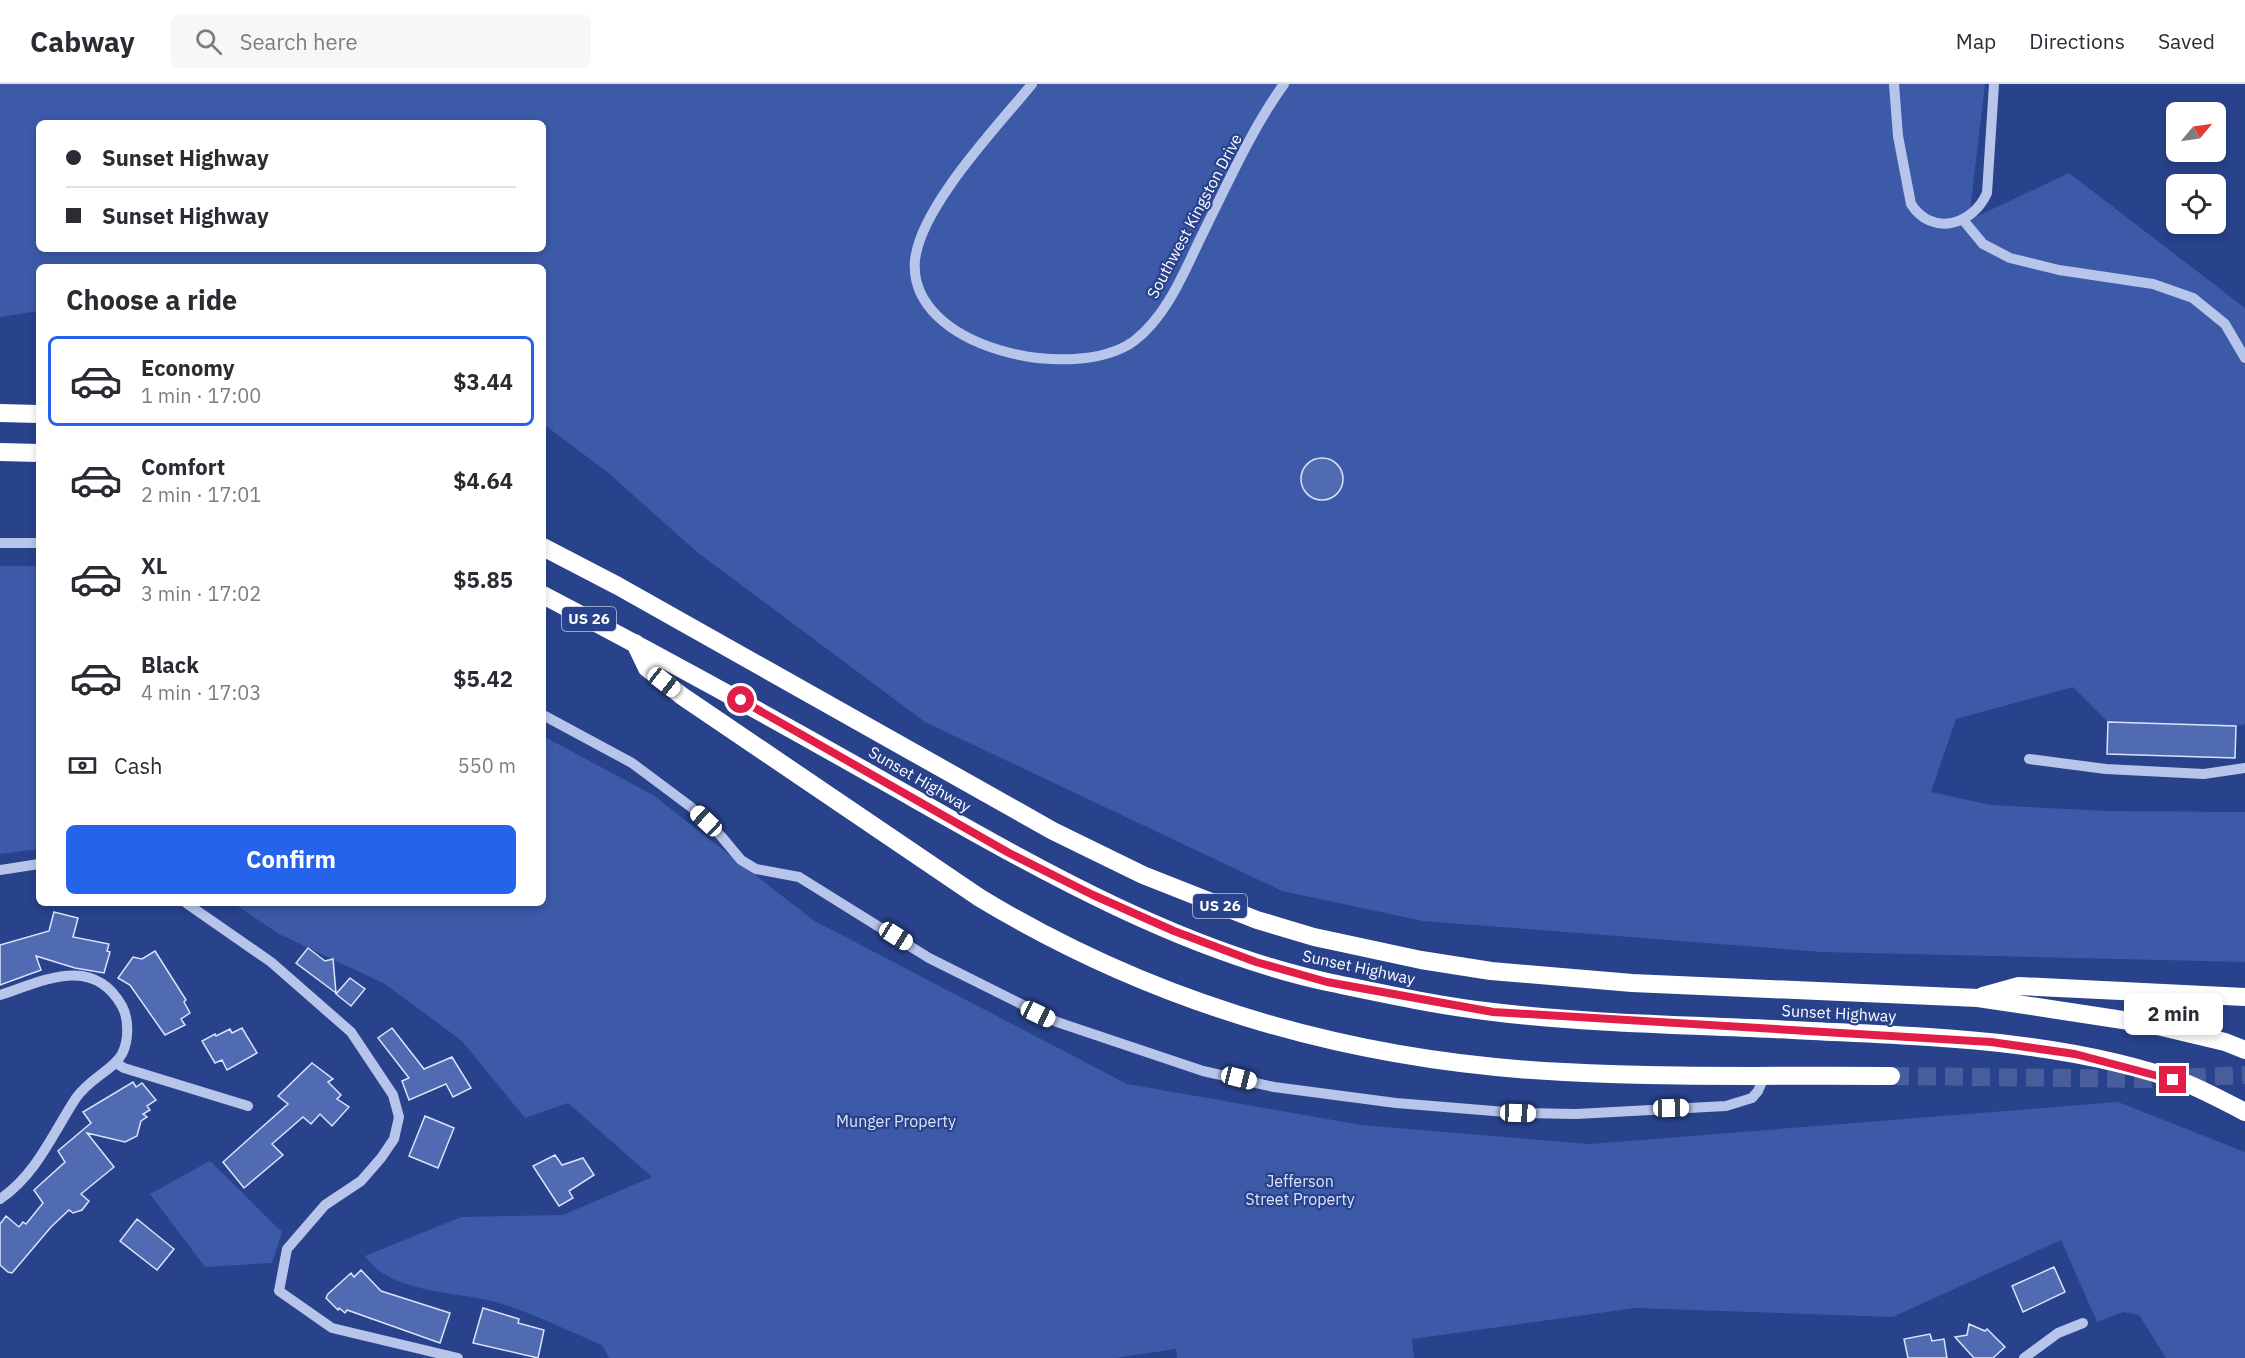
<!DOCTYPE html>
<meta charset="utf-8">
<style>
:root{--surface:#fff;--page:#f7f7f7;--text:#2b2b33;--muted:#7c7c81;--line:#e1e1e2;--accent:#2563eb}
body{margin:0;font-family:"IBM Plex Sans",sans-serif;background:var(--page);color:var(--text);height:100vh;display:flex;flex-direction:column;font-size:22px;white-space:nowrap}
*{box-sizing:border-box;margin:0}
p{font-size:20px;color:var(--muted)}
.icon{flex:none;width:33px;height:33px;fill:none;stroke:currentColor;stroke-width:2;stroke-linecap:round;stroke-linejoin:round}
.map{position:relative;flex:1;overflow:hidden}
.side{position:absolute;left:36px;top:180px;width:510px;height:642px;display:flex;flex-direction:column;background:var(--surface);border-radius:9px;box-shadow:0 3px 9px #0003}
.side>*{flex:none}
.hud{position:absolute;left:36px;top:36px;width:510px;height:132px;border-radius:9px;box-shadow:0 3px 9px #0003;display:grid;align-content:center;height:132px;padding:0 30px;background:var(--surface)}
.needle{width:39px;rotate:61deg}
.fabs{position:absolute;left:2166px;top:18px;display:grid;gap:12px}
.fabs a{display:grid;place-items:center;width:60px;height:60px;border-radius:9px;background:var(--surface);box-shadow:0 3px 9px #0003;font-size:30px}
.end{position:absolute;width:27px;height:27px;margin:-14px;border:8px solid #e11d48;background:#fff;box-shadow:0 0 0 3px #fff}
.from{border-radius:50%}
.bubble{position:absolute;height:42px;border-radius:9px;background:var(--surface);box-shadow:0 3px 9px #0003;font-size:20px;font-weight:800;line-height:42px;text-align:center}
.car{position:absolute;width:18px;height:36px;margin:-18px -9px;border-radius:8px;box-shadow:0 0 4px 2px #0007;background:linear-gradient(#fff 24%,#345 0 40%,#fff 0 76%,#345 0 86%,#fff 0)}
.hud b{display:flex;align-items:center;gap:21px;height:57px;font-size:22px}
.hud b+b{border-top:2px solid var(--line)}
.hud i{width:15px;height:15px;background:var(--text)}
ul{padding:0;list-style:none}
li{display:flex;align-items:center;gap:18px;height:90px;margin:0 12px 9px;padding:0 18px;border:3px solid transparent;border-radius:9px}
li div{flex:1}
li b{display:block;font-size:22px}
li em{font-style:normal;font-weight:800}
li.on{border-color:var(--accent)}
li>.icon{width:54px;height:54px;stroke-width:1.5}
h2{padding:0 30px;font-size:27px;line-height:72px}
.pay{display:flex;align-items:center;gap:15px;height:66px;padding:0 30px;font-size:22px}
.pay p{margin-inline-start:auto}
.action{display:flex;gap:12px;margin-top:auto;padding:12px 30px}
.action a{flex:1;height:69px;border-radius:9px;background:var(--accent);color:#fff;font-size:24px;font-weight:800;line-height:69px;text-align:center}
header{display:flex;align-items:center;gap:36px;box-sizing:border-box;height:84px;padding:0 30px;background:var(--surface);border-bottom:2px solid var(--line)}
header strong{font-size:28px}
nav{display:flex;gap:33px;margin-inline-start:auto;font-size:21px}
.search{width:420px;height:54px;background:var(--page);display:flex;align-items:center;gap:15px;box-sizing:border-box;padding:0 21px;border-radius:9px;color:var(--muted);font-size:22px}
.map>svg:first-child{display:block}
.green{fill:#3c5aa8;fill-rule:evenodd}
.building{fill:#506bb2;stroke:#dbe3f8;stroke-width:1.5}
.lines{fill:none;stroke-linecap:round;stroke-linejoin:round}
.highway-tunnel{stroke:#485e9c;stroke-width:18;stroke-dasharray:18 9;stroke-linecap:butt}
.minor{stroke:#b7c5ea;stroke-width:10}
.highway{stroke:#fff;stroke-width:18}
.route{stroke:#e11d48;stroke-width:8}
.labels{text-anchor:middle;stroke-width:4.5;stroke-linejoin:round;paint-order:stroke}
.shield{fill:#28428b;stroke:#bec6dc;stroke-width:1.5}
.shield-label{font-size:15px;font-weight:bold;fill:#fff}
.street-label{font-size:16px;fill:#fff;stroke:#28428b}
.park-label{font-size:16px;fill:#dbe3f8;stroke:#28428b}
</style>
<header>
<strong>Cabway</strong>
<div class="search"><svg class="icon" aria-label="search" viewBox="0 0 24 24"><circle cx="10" cy="10" r="6"/><path d="M15 15l6 6"/></svg>Search here</div>
<nav><a>Map</a><a>Directions</a><a>Saved</a></nav>
</header>
<div class="map">
<svg width="2245" height="1274" viewBox="0 0 2245 1274">
<rect width="100%" height="100%" fill="#28428b"/>
<path class="green" d="M0 0H1985L1969 136 2069 89 2245 224V640L2236 642 2235 674 2107 670 2108 638 2073 603 1956 635 1931 708 1991 721 2106 727 2245 728V878L1822 868 1423 837 1282 807 925 638 697 468 606 387 543 340V183H39V227L0 233ZM39 39H543V165H39Z
M0 482H39V765L0 770Z
M543 652 653 711 813 836 1127 1000 1362 1041 1590 1060 2118 1018 2245 1068V1274H2166L2139 1231 2123 1228 2097 1238 2061 1156 1893 1233 1635 1224 1412 1255 1414 1274H1177L1176 1265 1115 1274H609L602 1261C569 1247 536 1231 503 1220 462 1207 390 1211 365 1172L461 1133 563 1131 652 1093 568 1019 525 1034 462 957 385 900 279 850 233 819H543Z
M210 1077 282 1148 272 1179 205 1183 150 1110Z"/>
<path class="building" d="M1301 395a21 21 0 1 1 42 0a21 21 0 1 1-42 0Z
M2108 638 2236 642 2235 674 2107 670Z
M54 828 78 834 73 853 109 860 107 867 110 868 104 889 75 884 36 872 41 886 0 901V861L49 847Z
M308 864 325 877 333 875 336 909 296 879Z
M155 867 186 916 184 918 190 929 181 935 185 941 165 951 130 901 118 894 133 873 142 875Z
M350 894 365 905 351 922 336 910Z
M242 944 257 969 227 986 222 976 215 979 202 957 215 950 216 952 230 945 232 949Z
M392 944 424 985 452 973 471 1004 453 1013 446 1000 409 1016 402 997 409 994 378 954Z
M312 979 333 995 328 998 341 1011 337 1015 349 1023 332 1042 320 1030 311 1040 303 1033 272 1060 283 1071 244 1104 223 1078 288 1020 278 1012Z
M133 998 136 1003 142 999 156 1016 147 1022 150 1026 143 1030 147 1033 141 1037 137 1052 125 1058 87 1049 114 1083 81 1110 89 1117 82 1126 73 1129 69 1126 51 1143 12 1189 8 1188 0 1181V1140L6 1132 19 1143 23 1138 26 1140 43 1119 34 1106 65 1078 58 1067 91 1039 83 1028Z
M425 1032 454 1044 438 1084 409 1072Z
M555 1071 562 1081 583 1074 594 1091 569 1107 573 1114 559 1122 533 1082Z
M137 1135 174 1165 157 1186 120 1157Z
M2054 1183 2065 1208 2023 1228 2012 1202Z
M361 1186 381 1207 450 1229 440 1259 347 1226 345 1229 339 1224 338 1226 326 1214 328 1210 351 1189 354 1193Z
M483 1224 519 1235 518 1239 544 1246 538 1274 473 1259Z
M1969 1240 1985 1247 1987 1245 2005 1263 1993 1274H1974L1955 1253 1967 1251Z
M1930 1250 1932 1257 1944 1255 1947 1274H1908L1904 1255Z"/>
<g class="lines">
<path class="highway-tunnel" d="M1891 992 2155 995 2245 991"/>
<path class="minor" d="M1032 0C997 43 921 122 915 176 907 265 1075 300 1134 257 1167 232 1184 188 1202 151 1227 101 1251 46 1284 0
M1894 0 1898 52 1911 120C1932 153 1973 141 1987 109L1994 0
M1964 137 1983 160 2010 174 2059 186 2153 200 2193 214 2225 240 2245 274
M0 459H39
M543 631 632 679 691 723 721 752 741 776 756 785 799 793 929 874 1057 938 1203 987 1274 1003 1396 1019 1518 1029 1576 1030 1726 1022 1752 1014 1758 1007 1765 991
M2029 675 2106 685 2204 690 2245 684
M0 786 39 780
M186 819 271 878 351 948 393 1011 399 1033 394 1055 381 1074 361 1097 325 1121 287 1165 279 1207 332 1244 458 1274
M0 911C43 897 93 870 122 922 129 935 129 956 122 970 114 985 89 995 76 1014 53 1049 36 1091 0 1115
M116 979 124 984 248 1022
M2024 1274 2058 1249 2083 1239"/>
<path class="highway" d="M0 329 39 330
M0 368 39 369
M543 463 618 502 1053 747 1143 791 1257 836 1314 853 1421 876 1491 887 1632 899 1978 914 2149 940 2225 958 2245 966
M543 511C656 570 767 631 878 694 1020 774 1171 865 1332 899 1385 910 1440 922 1493 928 1592 940 1693 941 1793 946 1925 953 2062 954 2188 1000 2207 1008 2226 1018 2245 1028
M635 559 647 584 682 612 980 814C1159 922 1355 978 1564 988 1673 994 1783 991 1891 992
M1983 912 2019 902 2245 913"/>
</g>
<g class="lines">
<path class="route" d="M741 616 1009 769 1093 811 1174 847 1256 878 1327 898 1493 928 1991 958 2075 970 2173 996"/>
</g>
<g class="labels">
<g class="shield">
<rect x="562" y="523" width="54" height="24" rx="4.5"/>
<rect x="1193" y="810" width="54" height="24" rx="4.5"/>
</g>
<g class="shield-label">
<text x="589" y="540">US 26</text>
<text x="1220" y="827">US 26</text>
</g>
<g class="street-label">
<text transform="translate(1194 132) rotate(-62)" y="6">Southwest Kingston Drive</text>
<text transform="translate(920 695) rotate(30)" y="6">Sunset Highway</text>
<text transform="translate(1359 883) rotate(12)" y="6">Sunset Highway</text>
<text transform="translate(1839 929) rotate(3)" y="6">Sunset Highway</text>
</g>
<g class="park-label">
<text x="896" y="1043">Munger Property</text>
<text x="1300" y="1103">Jefferson<tspan x="1300" dy="18">Street Property</tspan></text>
</g>
</g>
</svg>
<div class="fabs">
<a><svg class="needle" viewBox="-14 -14 28 28"><path d="M0-13l5 13h-10z" fill="#e53935"/><path d="M0 13l5-13h-10z" fill="#7c7c81"/></svg></a>
<a><svg class="icon" aria-label="locate" viewBox="0 0 24 24"><circle cx="12" cy="12" r="6"/><path d="M12 2v4M12 18v4M2 12h4M18 12h4"/></svg></a>
</div>
<i class="end from" style="left:741px;top:616px"></i>
<i class="end" style="left:2173px;top:996px"></i>
<div class="bubble" style="left:2124px;top:909px;width:99px">2 min</div>
<i class="car" style="left:664px;top:598px;rotate:128deg"></i>
<i class="car" style="left:706px;top:737px;rotate:313deg"></i>
<i class="car" style="left:896px;top:852px;rotate:122deg"></i>
<i class="car" style="left:1038px;top:930px;rotate:115deg"></i>
<i class="car" style="left:1239px;top:994px;rotate:104deg"></i>
<i class="car" style="left:1671px;top:1024px;rotate:89deg"></i>
<i class="car" style="left:1518px;top:1029px;rotate:92deg"></i>
<div class="hud">
<b><i class="from"></i>Sunset Highway</b>
<b><i></i>Sunset Highway</b>
</div>
<section class="side">
<h2>Choose a ride</h2>
<ul>
<li class="on"><svg class="icon" aria-label="car" viewBox="0 0 24 24"><path d="M5 17H2v-5l4-1 3-4h7l3 4 3 1v5h-3M9 17h6M6 11h13"/><circle cx="7" cy="17" r="2"/><circle cx="17" cy="17" r="2"/></svg><div><b>Economy</b><p>1 min · 17:00</p></div><em>$3.44</em></li>
<li><svg class="icon" aria-label="car" viewBox="0 0 24 24"><path d="M5 17H2v-5l4-1 3-4h7l3 4 3 1v5h-3M9 17h6M6 11h13"/><circle cx="7" cy="17" r="2"/><circle cx="17" cy="17" r="2"/></svg><div><b>Comfort</b><p>2 min · 17:01</p></div><em>$4.64</em></li>
<li><svg class="icon" aria-label="car" viewBox="0 0 24 24"><path d="M5 17H2v-5l4-1 3-4h7l3 4 3 1v5h-3M9 17h6M6 11h13"/><circle cx="7" cy="17" r="2"/><circle cx="17" cy="17" r="2"/></svg><div><b>XL</b><p>3 min · 17:02</p></div><em>$5.85</em></li>
<li><svg class="icon" aria-label="car" viewBox="0 0 24 24"><path d="M5 17H2v-5l4-1 3-4h7l3 4 3 1v5h-3M9 17h6M6 11h13"/><circle cx="7" cy="17" r="2"/><circle cx="17" cy="17" r="2"/></svg><div><b>Black</b><p>4 min · 17:03</p></div><em>$5.42</em></li>
</ul>
<div class="pay"><svg class="icon" aria-label="cash" viewBox="0 0 24 24"><path d="M3 7h18v10H3z"/><circle cx="12" cy="12" r="2"/></svg>Cash<p>550 m</p></div>
<div class="action"><a>Confirm</a></div>
</section>
</div>
